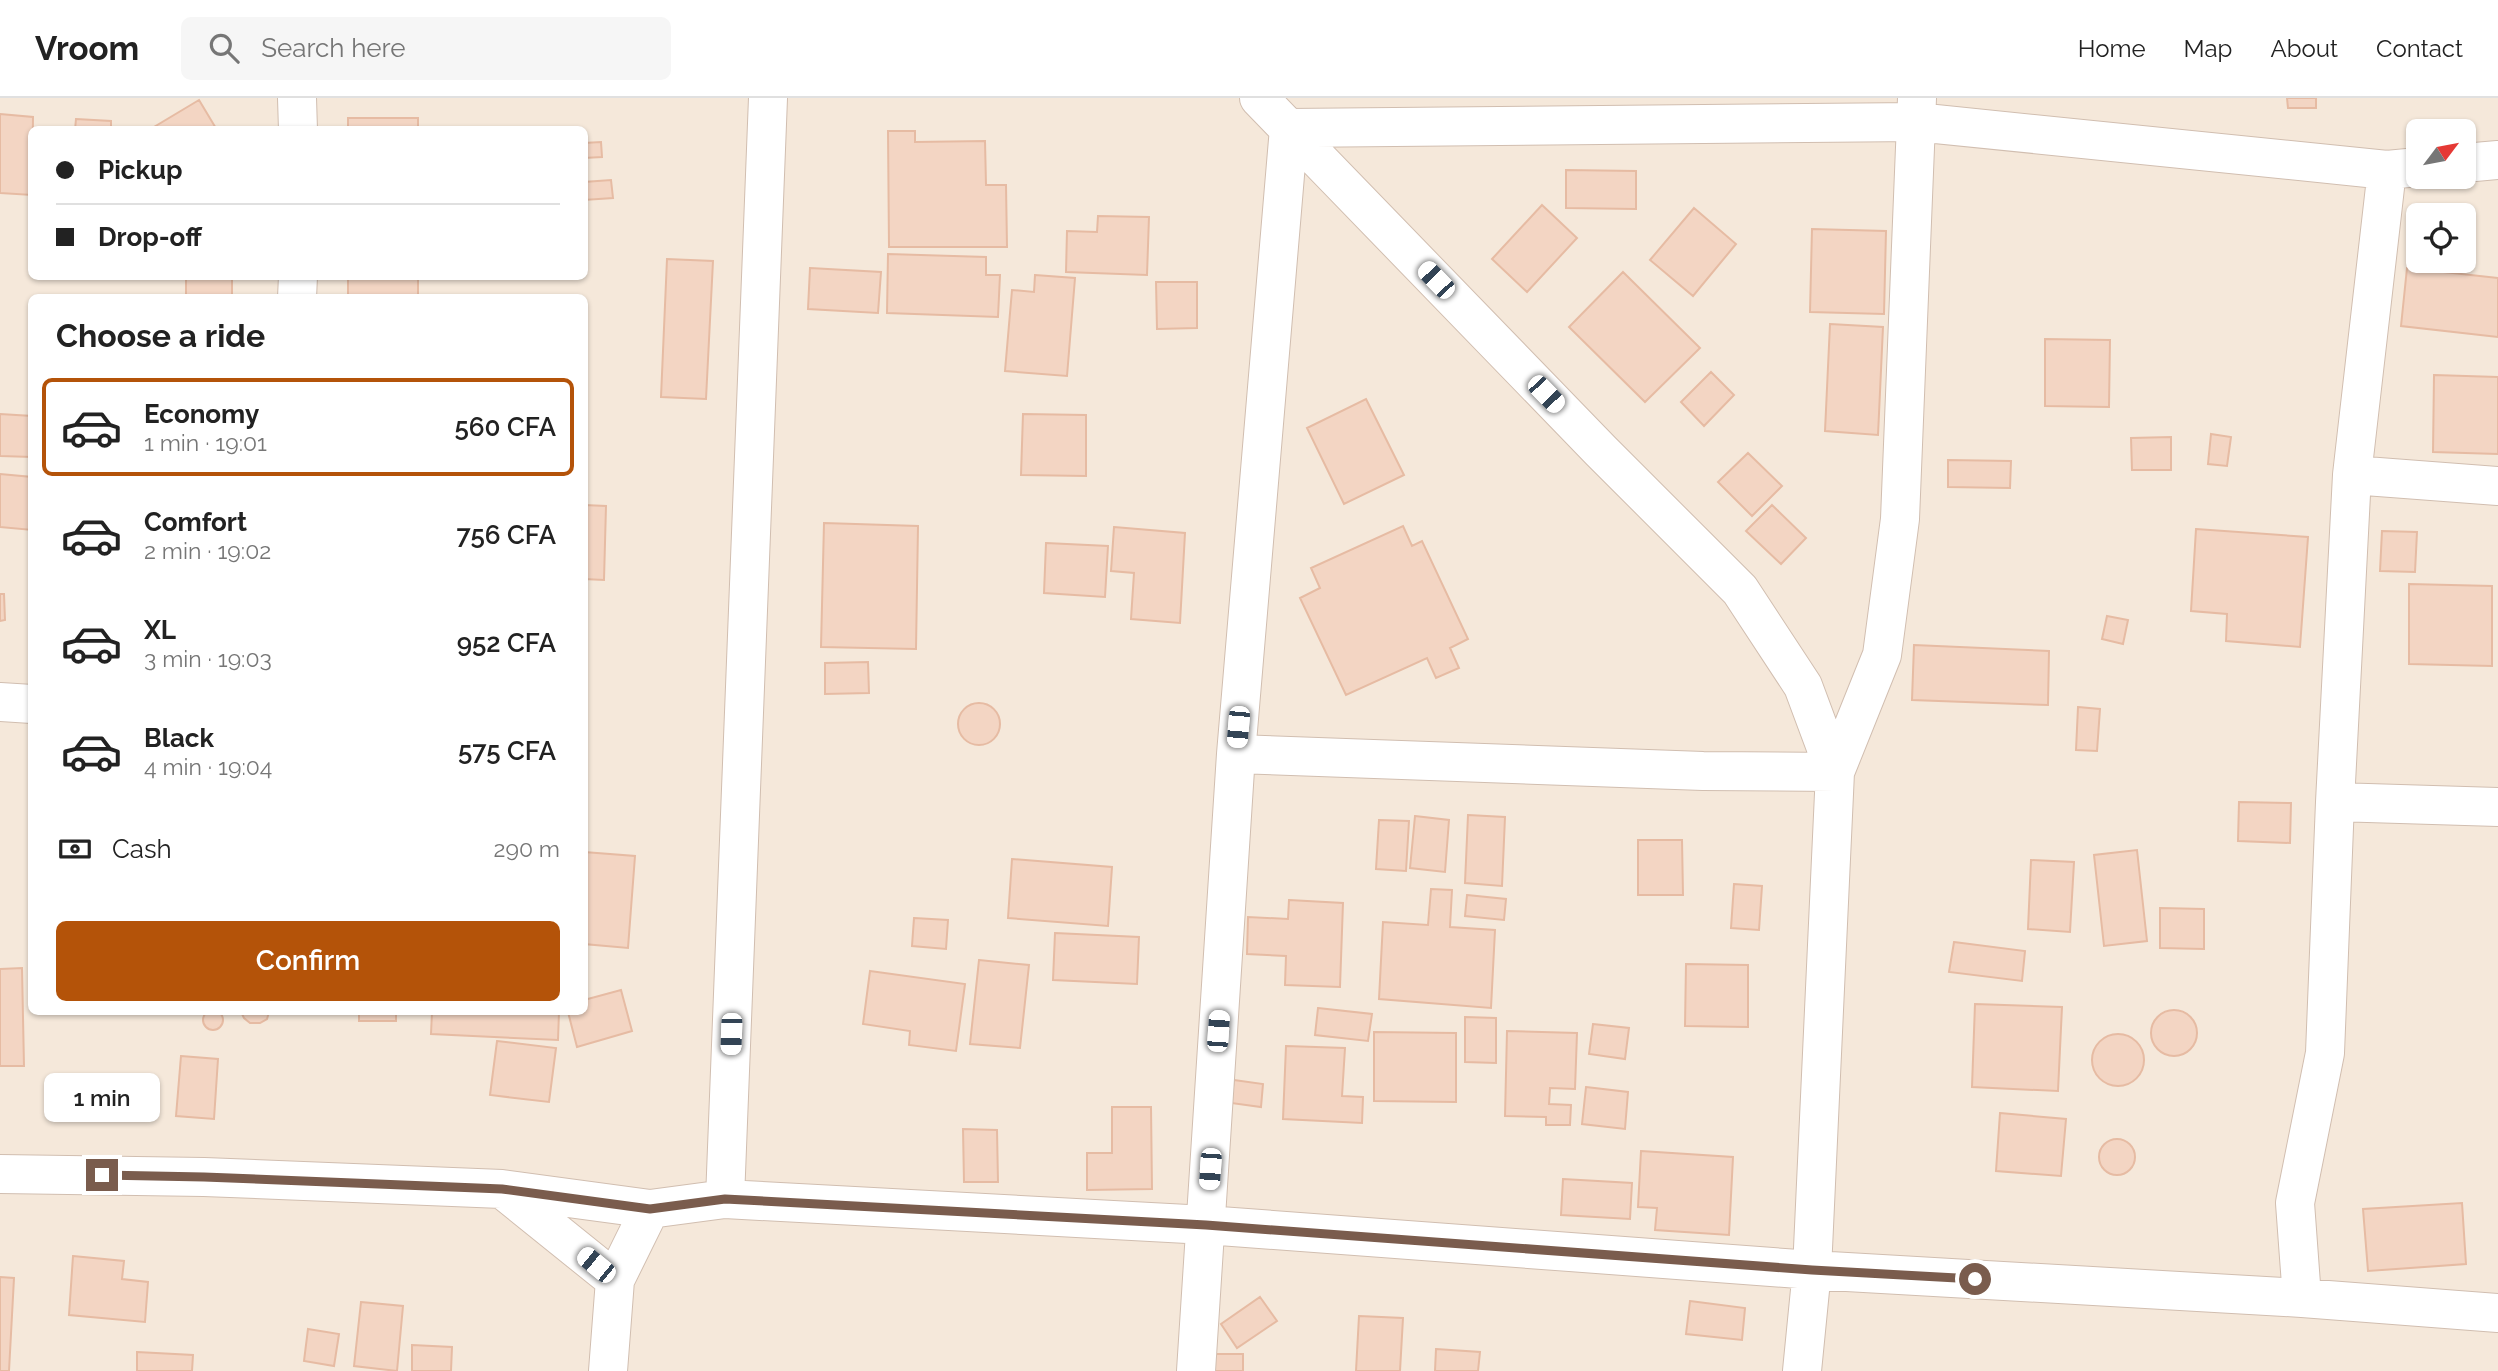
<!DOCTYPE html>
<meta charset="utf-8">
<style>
:root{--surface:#fff;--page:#f6f6f6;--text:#222;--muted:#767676;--line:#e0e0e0;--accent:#b45309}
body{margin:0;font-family:Raleway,sans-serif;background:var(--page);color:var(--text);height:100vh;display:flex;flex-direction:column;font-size:26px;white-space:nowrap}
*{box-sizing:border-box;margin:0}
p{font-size:23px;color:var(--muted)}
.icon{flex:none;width:38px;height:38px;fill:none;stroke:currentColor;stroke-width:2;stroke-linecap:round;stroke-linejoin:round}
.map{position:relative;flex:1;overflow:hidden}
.details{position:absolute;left:28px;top:196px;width:560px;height:721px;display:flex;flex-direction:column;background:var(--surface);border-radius:10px;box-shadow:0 2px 5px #0004}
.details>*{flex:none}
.top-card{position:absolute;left:28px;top:28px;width:560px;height:154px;border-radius:10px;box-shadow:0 2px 5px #0004;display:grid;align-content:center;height:154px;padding:0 28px;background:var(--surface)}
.needle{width:46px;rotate:58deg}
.tools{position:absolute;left:2406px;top:21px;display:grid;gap:14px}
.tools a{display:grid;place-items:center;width:70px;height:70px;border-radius:10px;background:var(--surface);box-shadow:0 2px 5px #0004;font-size:35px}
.end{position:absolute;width:32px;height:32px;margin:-16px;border:9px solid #7a5c4d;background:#fff;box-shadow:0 0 0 4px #fff}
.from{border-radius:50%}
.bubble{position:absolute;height:49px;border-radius:10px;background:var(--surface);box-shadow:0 2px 5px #0004;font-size:23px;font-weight:600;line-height:49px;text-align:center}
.car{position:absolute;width:21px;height:42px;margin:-21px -10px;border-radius:9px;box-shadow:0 0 5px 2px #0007;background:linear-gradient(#fff 24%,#345 0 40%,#fff 0 76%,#345 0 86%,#fff 0)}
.top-card b{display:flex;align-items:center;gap:24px;height:66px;font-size:26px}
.top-card b+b{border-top:2px solid var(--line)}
.top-card i{width:18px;height:18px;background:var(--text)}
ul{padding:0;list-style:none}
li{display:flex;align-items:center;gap:21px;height:98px;margin:0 14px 10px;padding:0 14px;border:4px solid transparent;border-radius:10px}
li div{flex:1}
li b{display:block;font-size:26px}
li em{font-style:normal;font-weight:600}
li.active{border-color:var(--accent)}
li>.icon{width:63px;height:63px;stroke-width:1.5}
h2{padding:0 28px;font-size:32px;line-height:84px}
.pay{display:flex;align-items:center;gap:18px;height:77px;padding:0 28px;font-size:26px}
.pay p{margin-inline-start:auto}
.button{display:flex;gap:14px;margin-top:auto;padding:14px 28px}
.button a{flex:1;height:80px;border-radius:10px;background:var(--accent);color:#fff;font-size:28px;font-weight:600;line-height:80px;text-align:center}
header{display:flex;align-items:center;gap:42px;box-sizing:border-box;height:98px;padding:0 35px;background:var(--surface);border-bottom:2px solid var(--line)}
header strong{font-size:33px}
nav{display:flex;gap:38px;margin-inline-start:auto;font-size:24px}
.search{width:490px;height:63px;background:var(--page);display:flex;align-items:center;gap:18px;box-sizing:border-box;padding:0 24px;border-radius:10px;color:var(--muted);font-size:26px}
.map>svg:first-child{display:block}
.residential{fill:#f5e8da;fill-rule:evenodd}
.building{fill:#f3d5c3;stroke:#e6bba3;stroke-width:2}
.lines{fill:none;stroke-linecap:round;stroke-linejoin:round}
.minor-casing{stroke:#d1beb0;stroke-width:40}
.minor{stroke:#fff;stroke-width:38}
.route{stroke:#7a5c4d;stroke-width:9}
</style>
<header>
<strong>Vroom</strong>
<div class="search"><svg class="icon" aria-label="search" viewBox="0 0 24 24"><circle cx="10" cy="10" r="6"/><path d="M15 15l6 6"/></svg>Search here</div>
<nav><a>Home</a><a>Map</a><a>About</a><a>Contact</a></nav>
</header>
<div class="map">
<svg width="2498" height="1273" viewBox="0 0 2498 1273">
<rect width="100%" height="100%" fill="#fdf6ec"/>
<path class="residential" d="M0 0H2498V1273H0ZM32 32H584V178H32ZM2418 33H2464V79H2418ZM2418 117H2464V163H2418ZM32 200H584V914H32Z"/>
<path class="building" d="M2287 0H2316V10H2288Z
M199 2 217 32H149Z
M0 16 33 19 32 97 0 95Z
M348 20H418V32H348Z
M76 21 111 23V32H75Z
M888 33H915V44L985 43 986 87H1006L1007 149H889Z
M601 44 602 59 584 60V45Z
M1566 72 1636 73V111L1566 110Z
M611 82 613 100 584 102V84Z
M1542 107 1577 140 1527 194 1492 161Z
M1694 110 1736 146 1693 198 1650 162Z
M1098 118 1149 119 1147 177 1066 174 1067 133 1097 134Z
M1812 131 1886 133 1884 216 1810 214Z
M888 156 986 159V177H1000L998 219 887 215Z
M667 161 713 163 706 301 661 299Z
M810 170 881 174 878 215 808 211Z
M2407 170 2498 180V239L2401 228Z
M1623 174 1700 250 1645 304 1569 229Z
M1035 177 1075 180 1067 278 1005 273 1012 192 1034 194Z
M186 178H232V200H186Z
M348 178H418V200H348Z
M1156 184H1197V230L1157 231Z
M1830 226 1883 229 1878 337 1825 333Z
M2045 241 2110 242 2109 309 2045 308Z
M1711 274 1734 297 1704 328 1681 304Z
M2434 277 2498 279V356L2433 354Z
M1366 301 1404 377 1344 406 1307 330Z
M0 316 32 318V359L0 358Z
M1023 316 1086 317V378L1021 377Z
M2211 336 2231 339 2227 368 2208 366Z
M2171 339V372H2132L2131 340Z
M1748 355 1782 388 1752 418 1718 384Z
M1948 362 2011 363 2010 390 1948 389Z
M0 376 32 379V432L0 429Z
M584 407 606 408 604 482 584 481Z
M1772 407 1806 440 1781 466 1746 433Z
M824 425 918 428 916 551 821 549Z
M1403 428 1412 448 1422 443 1468 541 1450 550 1459 570 1436 580 1427 560 1346 597 1300 500 1320 490 1311 470Z
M1114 429 1185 435 1180 525 1131 521 1134 475 1111 473Z
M2196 431 2308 439 2300 549 2226 543 2227 516 2191 513Z
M2382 433 2417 434 2415 474 2380 473Z
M1046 445 1108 448 1105 499 1044 495Z
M2409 486 2492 488V568L2409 566Z
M0 496H4L5 522 0 523Z
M2107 518 2128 522 2123 546 2102 541Z
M1914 547 2049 553 2048 607 1912 602Z
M868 564 869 595 825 596V565Z
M958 626a21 21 0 1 1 42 0a21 21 0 1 1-42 0Z
M2078 609 2100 611 2097 653 2076 652Z
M2239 704 2291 705 2290 745 2238 743Z
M1468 717 1505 719 1502 788 1465 785Z
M1415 718 1449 722 1445 774 1410 770Z
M1379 722 1409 723 1406 773 1376 771Z
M1638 742H1682L1683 797H1638Z
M2137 752 2147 843 2104 848 2094 757Z
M584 754 635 758 628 850 584 846Z
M1012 761 1112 769 1108 828 1008 820Z
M2031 762 2074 764 2070 834 2028 831Z
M1734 786 1762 788 1759 832 1731 830Z
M1431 791 1452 792 1450 829 1495 832 1491 910 1379 901 1383 824 1428 827Z
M1467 797 1506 801 1504 822 1465 818Z
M1289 802 1343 805 1340 889 1285 887 1286 858 1247 856 1248 819 1288 821Z
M2160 810 2204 811V851L2160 850Z
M914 820 948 822 946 851 912 848Z
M1055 835 1139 839 1137 886 1053 882Z
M1954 844 2025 853 2022 883 1949 874Z
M979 862 1029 867 1020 950 970 946Z
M1686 866 1748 867V929L1685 928Z
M22 870 24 968H0V871Z
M870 873 965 886 956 953 909 947 910 933 863 926Z
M621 892 632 933 577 949 568 914H584V902Z
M1975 906 2062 909 2058 993 1972 989Z
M1318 910 1372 916 1368 943 1315 937Z
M2151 935a23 23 0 1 1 46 0a23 23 0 1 1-46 0Z
M203 922a10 10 0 1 1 20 0a10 10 0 1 1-20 0Z
M241 914H269L267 921 260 925H250L244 920Z
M359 914H396V923H359Z
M432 914H559L558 942 431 936Z
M1465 919 1496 920V965L1465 964Z
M1593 926 1629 930 1625 961 1589 956Z
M1507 933 1577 935 1575 991 1550 990 1549 1006 1571 1007 1570 1027H1546V1019L1505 1018Z
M1374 934 1456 935V1004L1374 1003Z
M2092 962a26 26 0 1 1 52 0a26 26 0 1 1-52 0Z
M497 943 556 950 549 1004 490 997Z
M1286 948 1345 950 1342 998 1363 999 1362 1025 1283 1021Z
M181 958 218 961 214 1021 176 1018Z
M1234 982 1263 986 1261 1009 1231 1005Z
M1586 989 1628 994 1625 1031 1582 1026Z
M1112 1009H1151L1152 1091 1087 1092V1055H1112Z
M2000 1015 2066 1021 2061 1078 1996 1073Z
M963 1031 997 1032 998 1084H964Z
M2099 1059a18 18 0 1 1 36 0a18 18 0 1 1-36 0Z
M1641 1053 1733 1059 1729 1137 1655 1132 1657 1110 1638 1109Z
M1563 1081 1632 1085 1630 1121 1561 1117Z
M2462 1105 2466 1166 2368 1173 2363 1111Z
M73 1158 124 1163 122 1181 148 1184 145 1224 69 1217Z
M0 1179 14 1180 9 1273H0Z
M1260 1199 1277 1223 1237 1250 1221 1226Z
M1690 1203 1745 1210 1742 1242 1686 1236Z
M361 1204 403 1208 397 1273 354 1268Z
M1359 1218 1403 1220 1400 1273H1356Z
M308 1231 339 1236 334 1268 304 1263Z
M412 1247 452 1249 451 1273H412Z
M1436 1251 1480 1254 1478 1273H1435Z
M137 1254 193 1257 192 1273H137Z
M1215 1256H1243V1273H1215Z"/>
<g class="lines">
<g class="minor-casing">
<path id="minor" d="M297 0 298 32
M1259 0 1601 353 1740 492 1803 588 1835 674 1812 1172 1802 1273
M1289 30 1916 24 2387 72 2418 69
M2464 65 2498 62
M297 200 298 178
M2352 377 2498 388
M0 604 32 606
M1236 656 1703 673 1835 674 1882 557 1900 421 1917 0
M2335 704 2498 709
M0 1076 204 1079 502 1091 650 1111 725 1101 1206 1127 1812 1172 2302 1200 2498 1215
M502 1091 615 1182
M725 1101 768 0
M2302 1200 2295 1105 2325 955 2335 704 2352 377 2387 72
M608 1273 615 1182 650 1111
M1196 1273 1236 656 1289 30"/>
</g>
<use href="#minor" class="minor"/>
</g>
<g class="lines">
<path class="route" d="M102 1077 204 1079 502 1091 650 1111 725 1101 1206 1127 1812 1172 1975 1181"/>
</g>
</svg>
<div class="tools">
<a><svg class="needle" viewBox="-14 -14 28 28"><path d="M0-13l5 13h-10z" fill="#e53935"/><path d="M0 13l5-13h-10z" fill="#767676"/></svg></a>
<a><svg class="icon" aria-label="locate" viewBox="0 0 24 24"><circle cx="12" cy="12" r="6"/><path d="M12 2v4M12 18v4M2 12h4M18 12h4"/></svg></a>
</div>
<i class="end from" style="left:1975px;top:1181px"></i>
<i class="end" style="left:102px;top:1077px"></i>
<div class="bubble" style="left:44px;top:975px;width:116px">1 min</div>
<i class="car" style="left:1436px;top:182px;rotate:316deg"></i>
<i class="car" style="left:1546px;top:296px;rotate:136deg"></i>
<i class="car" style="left:1238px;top:629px;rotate:185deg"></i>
<i class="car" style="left:1218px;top:933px;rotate:4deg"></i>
<i class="car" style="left:731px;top:936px;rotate:182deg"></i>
<i class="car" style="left:1210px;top:1071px;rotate:184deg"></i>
<i class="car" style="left:596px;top:1167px;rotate:309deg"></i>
<div class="top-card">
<b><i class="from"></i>Pickup</b>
<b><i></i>Drop-off</b>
</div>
<section class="details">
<h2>Choose a ride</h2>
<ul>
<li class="active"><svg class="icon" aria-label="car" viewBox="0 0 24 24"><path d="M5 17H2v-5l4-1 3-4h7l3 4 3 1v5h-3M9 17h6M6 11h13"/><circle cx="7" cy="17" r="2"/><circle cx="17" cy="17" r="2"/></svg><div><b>Economy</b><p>1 min · 19:01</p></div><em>560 CFA</em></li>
<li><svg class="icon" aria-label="car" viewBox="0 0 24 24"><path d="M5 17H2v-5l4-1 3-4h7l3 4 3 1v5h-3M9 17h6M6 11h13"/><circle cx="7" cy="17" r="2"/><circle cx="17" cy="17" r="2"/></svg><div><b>Comfort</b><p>2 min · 19:02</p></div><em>756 CFA</em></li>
<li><svg class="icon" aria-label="car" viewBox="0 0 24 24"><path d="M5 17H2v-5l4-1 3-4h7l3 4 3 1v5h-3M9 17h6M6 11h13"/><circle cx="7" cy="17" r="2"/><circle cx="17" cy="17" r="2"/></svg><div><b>XL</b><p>3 min · 19:03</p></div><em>952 CFA</em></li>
<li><svg class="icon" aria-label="car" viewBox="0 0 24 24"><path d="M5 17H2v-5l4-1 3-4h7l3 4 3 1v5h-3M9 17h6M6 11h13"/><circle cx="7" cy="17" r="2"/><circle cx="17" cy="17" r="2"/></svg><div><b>Black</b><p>4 min · 19:04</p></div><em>575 CFA</em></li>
</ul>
<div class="pay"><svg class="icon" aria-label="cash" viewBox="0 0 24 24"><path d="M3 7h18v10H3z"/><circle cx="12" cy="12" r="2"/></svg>Cash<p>290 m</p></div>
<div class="button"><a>Confirm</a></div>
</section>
</div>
